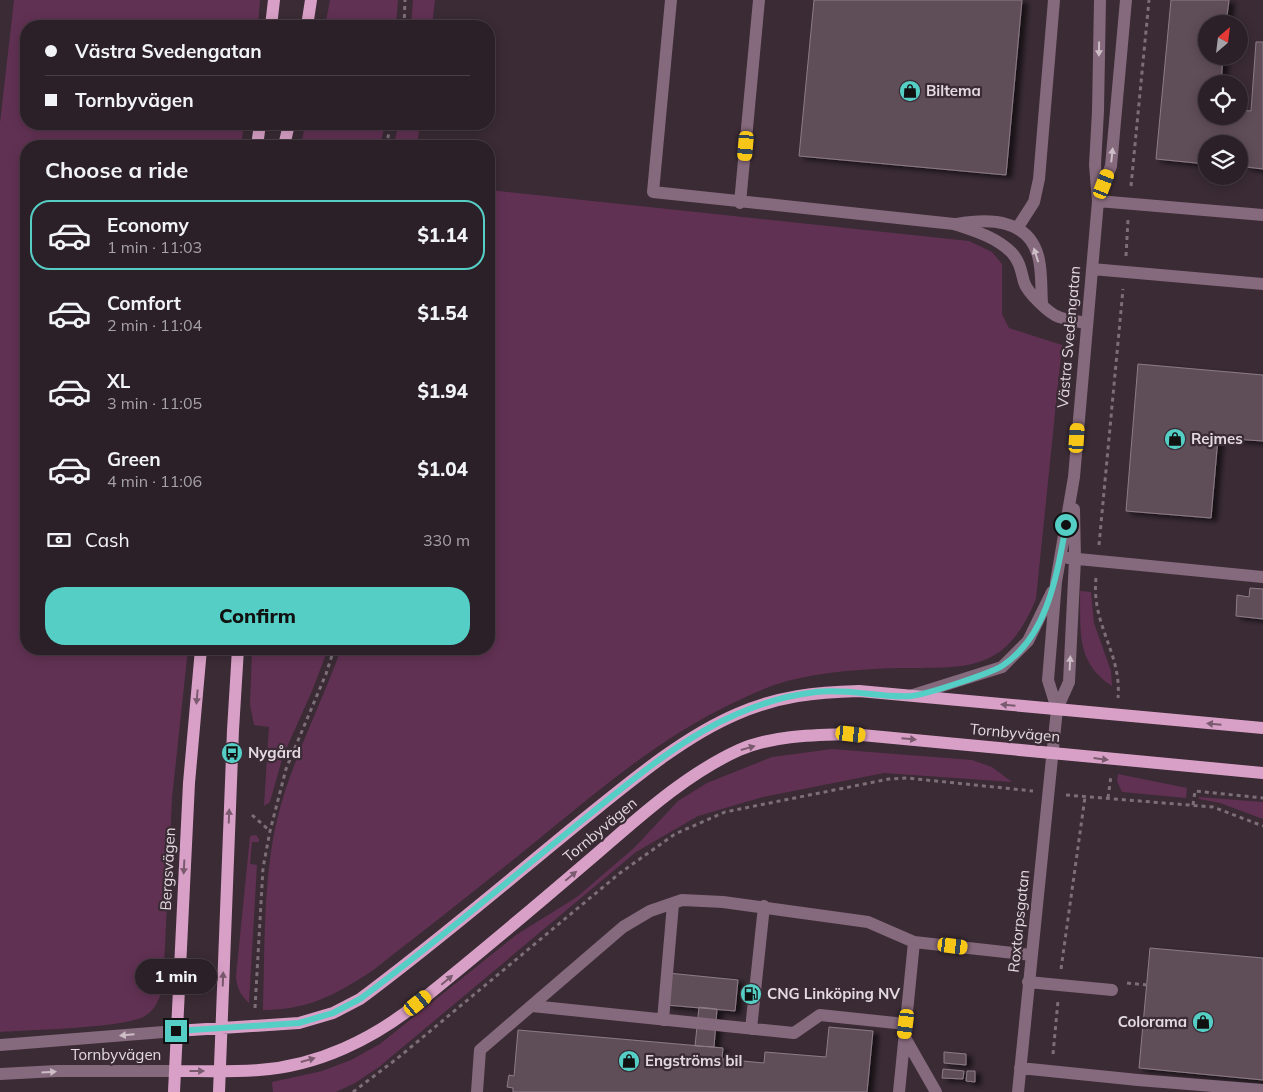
<!DOCTYPE html>
<meta charset="utf-8">
<style>
:root{--surface:#2c2028;--page:#382d34;--text:#f1f3f6;--muted:#a6a3a8;--line:#483e45;--accent:#55cec5}
body{margin:0;font-family:Mulish,sans-serif;background:var(--page);color:var(--text);height:100vh;display:flex;flex-direction:column;font-size:19px;white-space:nowrap}
*{box-sizing:border-box;margin:0}
p{font-size:16px;color:var(--muted)}
.icon{flex:none;width:28px;height:28px;fill:none;stroke:currentColor;stroke-width:2;stroke-linecap:round;stroke-linejoin:round}
.map{position:relative;flex:1;overflow:hidden}
.panel{position:absolute;left:20px;top:140px;width:475px;height:515px;display:flex;flex-direction:column;background:var(--surface);border-radius:20px;box-shadow:0 2px 12px #0003,0 0 0 1px var(--line)}
.panel>*{flex:none}
.guide{position:absolute;left:20px;top:20px;width:475px;height:110px;border-radius:20px;box-shadow:0 2px 12px #0003,0 0 0 1px var(--line);display:grid;align-content:center;height:110px;padding:0 25px;background:var(--surface)}
.needle{width:32px;rotate:28deg}
.fabs{position:absolute;left:1198px;top:15px;display:grid;gap:10px}
.fabs a{display:grid;place-items:center;width:50px;height:50px;border-radius:50%;background:var(--surface);box-shadow:0 2px 12px #0003,0 0 0 1px var(--line);font-size:25px}
.end{position:absolute;width:22px;height:22px;margin:-11px;border:6px solid #55cec5;background:#111;box-shadow:0 0 0 2px #111}
.from{border-radius:50%}
.bubble{position:absolute;height:35px;border-radius:18px;background:var(--surface);box-shadow:0 2px 12px #0003,0 0 0 1px var(--line);font-size:16px;font-weight:800;line-height:35px;text-align:center}
.car{position:absolute;width:15px;height:30px;margin:-15px -8px;border-radius:6px;box-shadow:0 0 4px 1px #0007;background:linear-gradient(#f5c518 24%,#345 0 40%,#f5c518 0 76%,#345 0 86%,#f5c518 0)}
.guide b{display:flex;align-items:center;gap:18px;height:48px;font-size:19px}
.guide b+b{border-top:1px solid var(--line)}
.guide i{width:12px;height:12px;background:var(--text)}
ul{padding:0;list-style:none}
li{display:flex;align-items:center;gap:15px;height:70px;margin:0 10px 8px;padding:0 15px;border:2px solid transparent;border-radius:20px}
li div{flex:1}
li b{display:block;font-size:19px}
li em{font-style:normal;font-weight:800}
li.on{border-color:var(--accent)}
li>.icon{width:45px;height:45px;stroke-width:1.5}
h2{padding:0 25px;font-size:22px;line-height:60px}
.pay{display:flex;align-items:center;gap:12px;height:55px;padding:0 25px;font-size:19px}
.pay p{margin-inline-start:auto}
.primary-button{display:flex;gap:10px;margin-top:auto;padding:10px 25px}
.primary-button a{flex:1;height:58px;border-radius:20px;background:var(--accent);color:#111;font-size:20px;font-weight:800;line-height:58px;text-align:center}
.map>svg:first-child{display:block}
.green{fill:#613153}
.building{fill:#5e4e59;stroke:#8d7b87;filter:url(#shadow)}
.lines{fill:none;stroke-linecap:round;stroke-linejoin:round}
.path{stroke:#7c6f78;stroke-width:3;stroke-dasharray:4 4;stroke-linecap:butt}
.minor{stroke:#85697c;stroke-width:12}
.major{stroke:#d9a0c7;stroke-width:12}
.oneway{fill:#ccbdc6}
.oneway2{fill:#7a5a6f}
.route{stroke:#55cec5;stroke-width:6}
.labels{text-anchor:middle;stroke-width:4.5;stroke-linejoin:round;paint-order:stroke}
.poi-label{font-size:15px;font-weight:bold;fill:#e3d9df;stroke:#3a2b35;text-anchor:start}
.street-label{font-size:15px;fill:#e3d9df;stroke:#3a2b35}
</style>
<div class="map">
<svg width="1263" height="1092" viewBox="0 0 1263 1092">
<defs>
<filter id="shadow"><feDropShadow dx="5.5" dy="3" stdDeviation="2.5" flood-color="#0009"/></filter>
</defs>
<rect width="100%" height="100%" fill="#3a2b35"/>
<path class="green" d="M14 0H260L258 26H26V124H244L241 146H26V649H188L172 798 163 988C159 999 156 1009 145 1016 126 1028 28 1030 0 1032V123Z
M330 0H398L396 26H325Z
M413 0H435L432 26H411Z
M305 124H385L380 146H301Z
M399 124H420L417 146H393Z
M489 190 969 241 992 252 1002 264V314L1009 328 1062 345 1036 599C1005 674 967 667 897 668 861 669 822 672 787 681 769 686 752 694 735 702 661 737 604 786 540 838 485 883 429 927 372 971 335 995 308 1010 263 1010 265 949 263 884 276 824 290 763 320 708 341 649H489Z
M1080 591 1091 592 1094 623 1111 671 1112 686C1075 662 1081 630 1080 591Z
M252 649H328L312 691 283 756 270 802 264 806 269 727 254 725 250 705Z
M832 749 972 760 992 767 1012 782 884 773 763 797 698 816 636 852 379 1067 355 1083 336 1092H273L272 1082 322 1071 351 1060 380 1044 516 935 577 897 635 847 678 801 707 783 772 757Z
M1118 774 1187 788 1186 798 1122 792 1117 781Z
M1199 797 1263 802V819L1220 803 1199 799Z
M256 835 259 839V842H252L250 864 257 865 249 1003C240 995 237 988 236 976L250 836Z"/>
<path class="building" d="M814 0H1022L1006 175 799 156Z
M1171 0H1229L1226 24H1206V56H1223L1221 84H1206V116H1239V110L1251 111 1256 42H1263V169L1246 167V163H1239V144H1206V164L1156 159Z
M1138 364 1263 375V441L1218 438 1211 518 1126 511Z
M1250 588 1263 589V619L1236 616 1237 595 1249 597Z
M1150 948 1263 958V1080L1139 1068Z
M668 973 738 980 735 1011 666 1005Z
M699 1007 717 1009 714 1047 695 1046Z
M829 1027 873 1031 867 1092H513V1088L507 1087 509 1075 514 1076 518 1030 723 1048 722 1059 764 1063 765 1052 826 1057Z
M944 1052 966 1054V1065L944 1063Z
M943 1069 964 1071 963 1079 942 1078Z
M967 1071H975V1082L966 1081Z"/>
<g class="lines">
<path class="path" d="M404 26 405 0
M386 146 391 124
M1131 186 1149 0
M1126 256 1128 220
M1099 545 1123 289
M1096 578C1091 625 1122 653 1118 698
M1066 795 1213 807 1263 826
M1108 798 1111 776
M1193 805 1195 791 1263 798
M252 815 270 831
M1061 969 1085 797
M1127 983 1147 985
M255 1008 263 868 270 831 286 769 326 674 334 649
M1053 1054 1058 1001
M353 1092 399 1057 620 873 675 834 725 812 889 779 907 778 1033 791"/>
<path class="minor" d="M671 0 653 192 954 224C975 231 996 237 1012 253 1020 262 1021 271 1024 282 1027 292 1049 314 1059 317 1067 320 1077 321 1086 323
M1099 196 1111 166 1126 0
M1098 201 1263 215
M740 203 759 0
M957 224C990 218 1031 219 1039 260 1042 274 1041 289 1042 303
M1018 227 1034 202 1039 179 1054 0
M1092 269 1263 284
M1068 558 1263 577
M913 695 1002 667 1028 641 1052 592
M1057 709 1048 680 1056 582 1074 477 1098 201 1095 165 1098 111 1100 0
M1028 982 1112 990
M532 1006 794 1033 820 1015 905 1024
M663 1020 673 904
M751 1029 764 906
M904 1036 936 1092
M0 1045 176 1031
M1020 1068 1138 1080 1263 1090
M0 1074 57 1071H175
M477 1092 480 1050 623 927 650 911 682 900 723 902 868 922 914 942 1031 955
M899 1092 914 942
M1018 1092 1057 709 1069 682 1075 559 1074 509"/>
<path class="major" d="M271 26 274 0
M307 26 311 0
M257 146 260 124
M284 146 289 124
M176 1031 299 1023 333 1013 360 999C437 942 510 879 585 818 631 781 683 737 737 714 778 696 816 692 859 691L1263 728
M175 1071C203 1071 231 1072 259 1070 318 1066 373 1039 418 1003 475 957 531 910 587 862 634 822 682 776 739 750 773 735 815 735 851 734L1263 773
M174 1092 189 783 201 649
M219 1092 233 730 238 649"/>
</g>
<defs><path id="oneway-solid" d="M-6-.8H1V-3.2L6.5 0L1 3.2V.8H-6Z" transform="scale(1.25)"/></defs>
<g class="oneway">
<use href="#oneway-solid" transform="translate(1099 49) rotate(91)"/>
<use href="#oneway-solid" transform="translate(1112 155) rotate(-84)"/>
<use href="#oneway-solid" transform="translate(1036 255) rotate(-108)"/>
<use href="#oneway-solid" transform="translate(1070 663) rotate(-87)"/>
<use href="#oneway-solid" transform="translate(127 1035) rotate(175)"/>
<use href="#oneway-solid" transform="translate(49 1072) rotate(-3)"/>
</g>
<g class="oneway2">
<use href="#oneway-solid" transform="translate(197 697) rotate(95)"/>
<use href="#oneway-solid" transform="translate(1008 705) rotate(-175)"/>
<use href="#oneway-solid" transform="translate(1214 724) rotate(-175)"/>
<use href="#oneway-solid" transform="translate(909 739) rotate(5)"/>
<use href="#oneway-solid" transform="translate(748 748) rotate(-16)"/>
<use href="#oneway-solid" transform="translate(1101 759) rotate(7)"/>
<use href="#oneway-solid" transform="translate(229 816) rotate(-88)"/>
<use href="#oneway-solid" transform="translate(184 867) rotate(93)"/>
<use href="#oneway-solid" transform="translate(571 876) rotate(-40)"/>
<use href="#oneway-solid" transform="translate(223 979) rotate(-88)"/>
<use href="#oneway-solid" transform="translate(447 980) rotate(-40)"/>
<use href="#oneway-solid" transform="translate(308 1060) rotate(-16)"/>
<use href="#oneway-solid" transform="translate(197 1071)"/>
</g>
<g class="lines">
<path class="route" d="M176 1031 299 1023 333 1013 360 999C437 942 510 879 584 819 631 781 681 738 737 714 762 703 790 695 816 692 848 688 880 698 911 696 925 695 991 673 1002 666 1048 636 1057 574 1066 525"/>
</g>
<defs>
<g id="shop-disc" transform="scale(1.125)"><circle r="9.5" fill="#55cec5" stroke="#3a2b35"/><path d="M-5-2.5h2.3a2.7 3.5 0 0 1 5.4 0H5L5.5 6h-11ZM-1.5-2.5h3a1.5 2.3 0 0 0-3 0Z" fill="#111"/></g>
<g id="bus-disc" transform="scale(1.125)"><circle r="9.5" fill="#55cec5" stroke="#3a2b35"/><path d="M-5-6H5V4H4V6H2V4H-2V6H-4V4H-5ZM-3.5-4V0h7V-4ZM-3.5 1.2v1.5H-2V1.2ZM2 1.2v1.5H3.5V1.2Z" fill="#111"/></g>
<g id="fuel-disc" transform="scale(1.125)"><circle r="9.5" fill="#55cec5" stroke="#3a2b35"/><path d="M-5.5-6h7V0h2V4h1.3V-2.5L3-4.5l.8-.8L6-3V5H2.5V1h-1V6h-7ZM-4.2-4.7v3.2H.2V-4.7Z" fill="#111"/></g>
</defs>
<g fill-rule="evenodd">
<use href="#shop-disc" x="910" y="91"/>
<use href="#shop-disc" x="1175" y="439"/>
<use href="#bus-disc" x="232" y="753"/>
<use href="#fuel-disc" x="751" y="994"/>
<use href="#shop-disc" x="1203" y="1022"/>
<use href="#shop-disc" x="629" y="1061"/>
</g>
<g class="labels">
<g class="poi-label">
<text x="926" y="96">Biltema</text>
<text x="1191" y="444">Rejmes</text>
<text x="248" y="758">Nygård</text>
<text x="767" y="999">CNG Linköping NV</text>
<text x="1187" y="1027" text-anchor="end">Colorama</text>
<text x="645" y="1066">Engströms bil</text>
</g>
<g class="street-label">
<text transform="translate(1069 337) rotate(-85)" y="5">Västra Svedengatan</text>
<text transform="translate(1015 733) rotate(5)" y="5">Tornbyvägen</text>
<text transform="translate(600 830) rotate(-40)" y="5">Tornbyvägen</text>
<text transform="translate(168 869) rotate(-87)" y="5">Bergsvägen</text>
<text transform="translate(1019 921) rotate(-84)" y="5">Roxtorpsgatan</text>
<text x="116" y="1060">Tornbyvägen</text>
</g>
</g>
</svg>
<div class="fabs">
<a><svg class="needle" viewBox="-14 -14 28 28"><path d="M0-13l5 13h-10z" fill="#e53935"/><path d="M0 13l5-13h-10z" fill="#a6a3a8"/></svg></a>
<a><svg class="icon" aria-label="locate" viewBox="0 0 24 24"><circle cx="12" cy="12" r="6"/><path d="M12 2v4M12 18v4M2 12h4M18 12h4"/></svg></a>
<a><svg class="icon" aria-label="layers" viewBox="0 0 24 24"><path d="M12 4l9 5-9 5-9-5zM3 14l9 5 9-5"/></svg></a>
</div>
<i class="end from" style="left:1066px;top:525px"></i>
<i class="end" style="left:176px;top:1031px"></i>
<div class="bubble" style="left:135px;top:959px;width:82px">1 min</div>
<i class="car" style="left:746px;top:146px;rotate:185deg"></i>
<i class="car" style="left:1104px;top:184px;rotate:21deg"></i>
<i class="car" style="left:1077px;top:438px;rotate:4deg"></i>
<i class="car" style="left:851px;top:734px;rotate:96deg"></i>
<i class="car" style="left:953px;top:946px;rotate:97deg"></i>
<i class="car" style="left:418px;top:1003px;rotate:51deg"></i>
<i class="car" style="left:906px;top:1024px;rotate:187deg"></i>
<div class="guide">
<b><i class="from"></i>Västra Svedengatan</b>
<b><i></i>Tornbyvägen</b>
</div>
<section class="panel">
<h2>Choose a ride</h2>
<ul>
<li class="on"><svg class="icon" aria-label="car" viewBox="0 0 24 24"><path d="M5 17H2v-5l4-1 3-4h7l3 4 3 1v5h-3M9 17h6M6 11h13"/><circle cx="7" cy="17" r="2"/><circle cx="17" cy="17" r="2"/></svg><div><b>Economy</b><p>1 min · 11:03</p></div><em>$1.14</em></li>
<li><svg class="icon" aria-label="car" viewBox="0 0 24 24"><path d="M5 17H2v-5l4-1 3-4h7l3 4 3 1v5h-3M9 17h6M6 11h13"/><circle cx="7" cy="17" r="2"/><circle cx="17" cy="17" r="2"/></svg><div><b>Comfort</b><p>2 min · 11:04</p></div><em>$1.54</em></li>
<li><svg class="icon" aria-label="car" viewBox="0 0 24 24"><path d="M5 17H2v-5l4-1 3-4h7l3 4 3 1v5h-3M9 17h6M6 11h13"/><circle cx="7" cy="17" r="2"/><circle cx="17" cy="17" r="2"/></svg><div><b>XL</b><p>3 min · 11:05</p></div><em>$1.94</em></li>
<li><svg class="icon" aria-label="car" viewBox="0 0 24 24"><path d="M5 17H2v-5l4-1 3-4h7l3 4 3 1v5h-3M9 17h6M6 11h13"/><circle cx="7" cy="17" r="2"/><circle cx="17" cy="17" r="2"/></svg><div><b>Green</b><p>4 min · 11:06</p></div><em>$1.04</em></li>
</ul>
<div class="pay"><svg class="icon" aria-label="cash" viewBox="0 0 24 24"><path d="M3 7h18v10H3z"/><circle cx="12" cy="12" r="2"/></svg>Cash<p>330 m</p></div>
<div class="primary-button"><a>Confirm</a></div>
</section>
</div>
